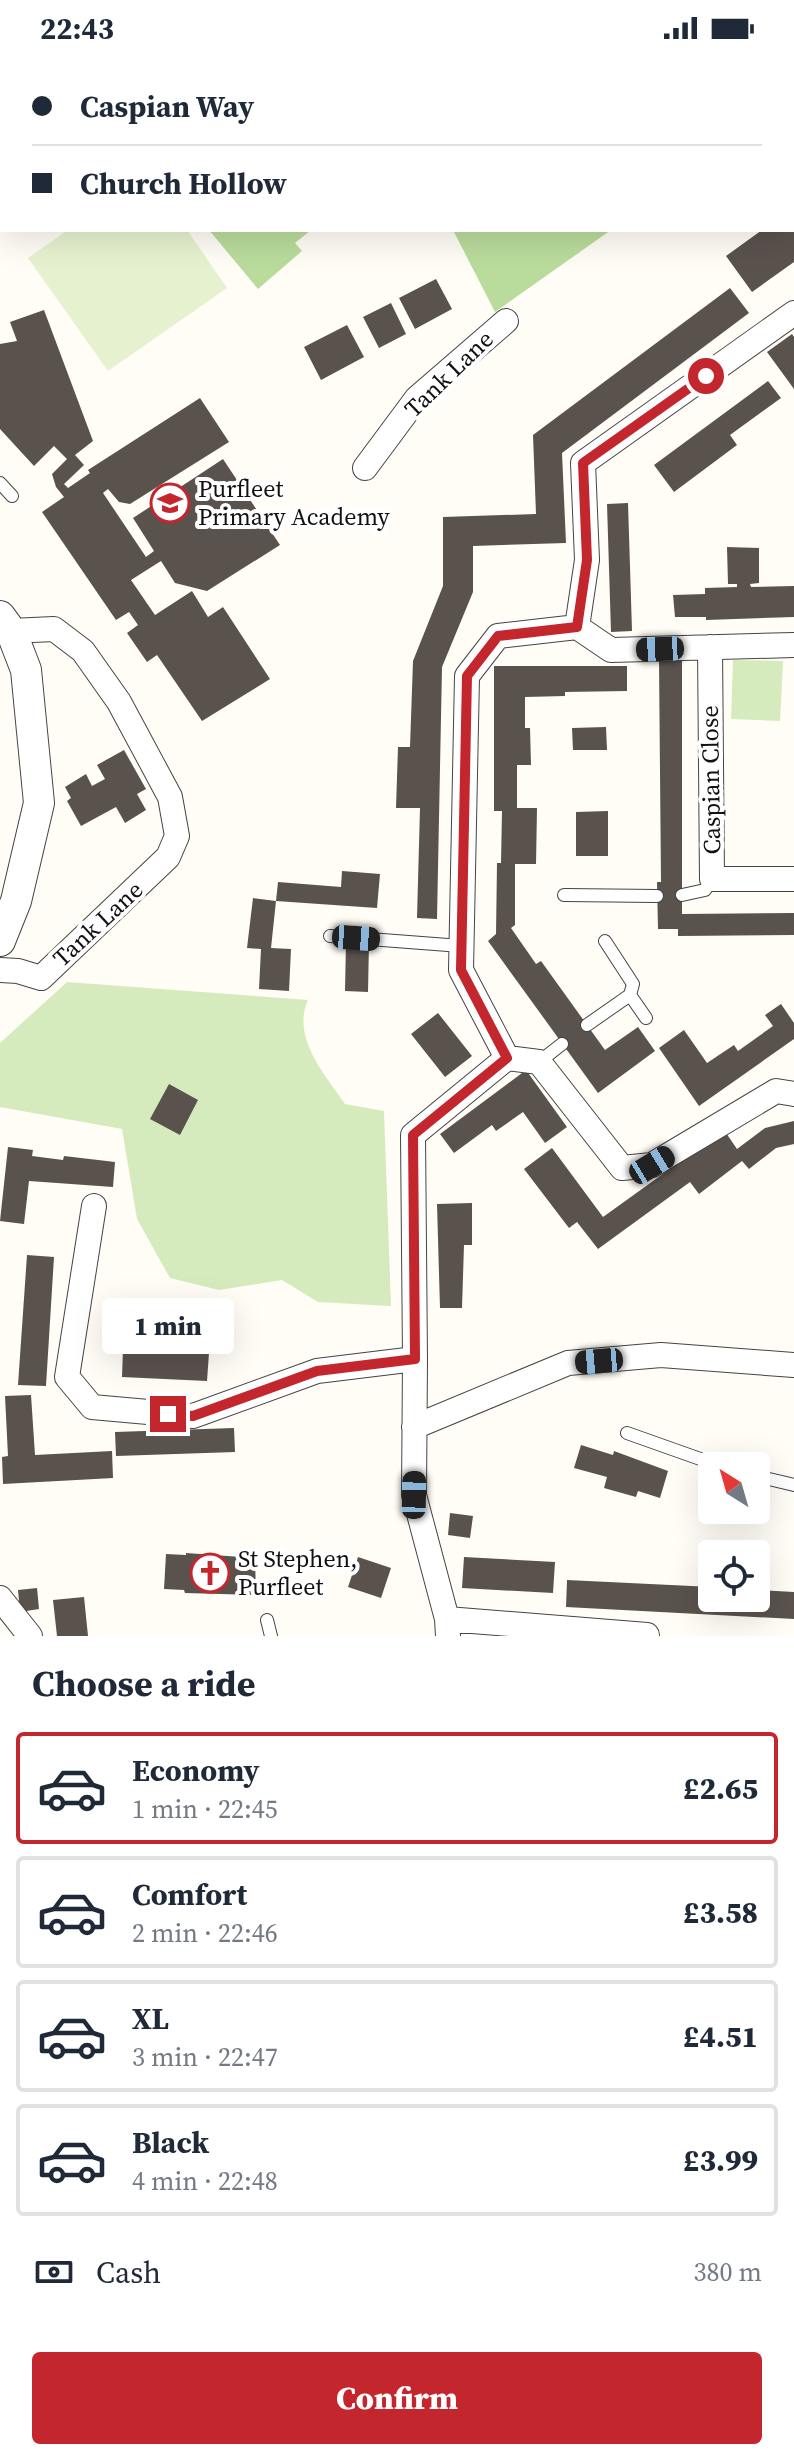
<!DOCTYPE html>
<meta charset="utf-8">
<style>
:root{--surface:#fff;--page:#f2f2f3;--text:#1f2937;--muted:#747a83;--line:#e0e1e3;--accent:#c4262e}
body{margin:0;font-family:"Source Serif 4",serif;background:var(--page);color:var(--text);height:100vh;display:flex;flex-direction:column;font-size:30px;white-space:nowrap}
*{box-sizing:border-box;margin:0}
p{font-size:26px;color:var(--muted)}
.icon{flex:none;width:44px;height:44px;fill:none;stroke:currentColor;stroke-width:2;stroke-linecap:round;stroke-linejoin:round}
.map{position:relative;height:1580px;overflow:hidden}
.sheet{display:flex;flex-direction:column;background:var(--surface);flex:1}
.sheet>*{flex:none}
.hud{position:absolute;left:0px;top:0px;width:794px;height:176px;box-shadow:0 8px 32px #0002;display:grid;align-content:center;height:176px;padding:0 32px;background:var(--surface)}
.needle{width:52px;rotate:323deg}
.fabs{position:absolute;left:698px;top:1396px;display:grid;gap:16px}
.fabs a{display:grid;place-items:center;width:72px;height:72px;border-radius:8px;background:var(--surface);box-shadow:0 8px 32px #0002;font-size:40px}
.end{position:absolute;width:36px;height:36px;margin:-18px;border:10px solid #c4262e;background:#fff;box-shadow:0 0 0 4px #fff}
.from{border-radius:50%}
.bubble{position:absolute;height:56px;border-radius:8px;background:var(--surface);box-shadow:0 8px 32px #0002;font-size:26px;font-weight:800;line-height:56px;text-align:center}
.car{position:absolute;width:24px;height:48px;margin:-24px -12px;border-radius:10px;box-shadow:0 0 6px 2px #0007;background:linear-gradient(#222 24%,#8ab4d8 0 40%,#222 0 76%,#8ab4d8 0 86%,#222 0)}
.hud b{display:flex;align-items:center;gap:28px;height:76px;font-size:30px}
.hud b+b{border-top:2px solid var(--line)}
.hud i{width:20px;height:20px;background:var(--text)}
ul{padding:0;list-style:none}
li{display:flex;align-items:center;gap:24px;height:112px;margin:0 16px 12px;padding:0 16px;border:4px solid var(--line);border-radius:8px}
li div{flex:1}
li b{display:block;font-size:30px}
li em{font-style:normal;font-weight:800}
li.active{border-color:var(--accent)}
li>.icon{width:72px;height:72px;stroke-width:1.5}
h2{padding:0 32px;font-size:36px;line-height:96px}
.pay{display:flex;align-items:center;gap:20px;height:88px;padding:0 32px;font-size:30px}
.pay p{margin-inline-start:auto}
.primary-button{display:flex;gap:16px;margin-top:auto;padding:16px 32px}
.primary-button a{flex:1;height:92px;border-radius:8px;background:var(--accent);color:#fff;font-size:32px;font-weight:800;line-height:92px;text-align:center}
.status{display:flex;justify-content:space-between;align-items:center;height:56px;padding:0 40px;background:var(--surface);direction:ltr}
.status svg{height:22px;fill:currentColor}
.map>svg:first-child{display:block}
.green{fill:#d5ebbd}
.forest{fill:#b9dc9c}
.pitch{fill:#e6f2cf}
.building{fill:#5a524d}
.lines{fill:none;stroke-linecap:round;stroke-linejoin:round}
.service-casing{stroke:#444;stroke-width:14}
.minor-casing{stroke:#444;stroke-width:26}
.tertiary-casing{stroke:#444;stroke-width:32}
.service{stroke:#fff;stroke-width:12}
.minor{stroke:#fff;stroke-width:24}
.tertiary{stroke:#fff;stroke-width:30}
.route{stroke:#c4262e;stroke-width:10}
.labels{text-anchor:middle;stroke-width:8;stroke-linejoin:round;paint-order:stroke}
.street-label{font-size:24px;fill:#111;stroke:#fff}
.poi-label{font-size:24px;fill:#111;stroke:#fff;text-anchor:start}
</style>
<div class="status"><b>22:43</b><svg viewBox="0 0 49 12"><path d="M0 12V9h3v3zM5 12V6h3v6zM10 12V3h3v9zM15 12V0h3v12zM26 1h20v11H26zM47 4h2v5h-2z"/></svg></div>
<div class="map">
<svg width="794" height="1580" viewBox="0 0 794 1580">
<rect width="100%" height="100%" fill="#fffdf5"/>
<path class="green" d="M733 604 783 605 780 665 731 663Z
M67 926 308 944C291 981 325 1019 345 1048L384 1055 391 1250 318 1246 282 1224 219 1234 170 1222 137 1163 122 1073 0 1051V987Z"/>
<path class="forest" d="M381 0H794V47L792 48V2Z
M209 174H311L295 187 302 195 258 233Z
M453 174H611L495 256Z"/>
<path class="pitch" d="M68 174H187L227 232 108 315 28 202Z"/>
<path class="building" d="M762 174H794V206L752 236 726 200Z
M436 223 452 253 415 273 399 242Z
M730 232 749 257 562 397 566 487 473 490V536L442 611 437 863 417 862 420 752H396L398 691H410L413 605 443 530V461L536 458 533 379Z
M391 247 406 278 379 292 363 261Z
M44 254 93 385 75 399 84 409 64 428 68 432 90 417 88 414 200 342 229 386 130 448 119 446 108 433 103 437 146 501 154 495 133 462 223 403 280 489 207 535 175 527 161 505 131 524 155 559 192 535 208 561 223 551 270 623 202 665 157 599 147 606 127 577 138 569 129 556 116 564 42 456 64 441 56 431 52 418 67 403 54 390 34 410 0 373V288L17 285 10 266Z
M347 269 364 301 321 324 304 291Z
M792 278 794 281V333L767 296Z
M768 325 781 342 730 379 737 389 674 436 654 409Z
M628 447 632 575 611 576 607 448Z
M727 491 759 492V527L750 528 751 531 794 530V561L706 564V561H675L673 539 705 538V532L737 531V528H728Z
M659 604H682V858L794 857V879L678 880V873H658L657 826H661Z
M494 610H627V635L565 636V640L525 641V672H530L531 709H517V752H537L536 808H515V869L511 872 536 908 541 905 605 994 638 971 655 995 598 1037 488 885 496 878 497 807H501L502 755H494Z
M606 671 607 694H573L572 672Z
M124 694 146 733 137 738 146 754 125 767 116 751 81 770 67 745 71 742 65 731 86 718 92 730 105 723 97 709Z
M608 755V800H576V756Z
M342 815 380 818 377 852 276 845 278 826 341 831Z
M253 842 276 845 271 892 291 893 289 935 259 933 261 893 247 892Z
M346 886 369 887 368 936 345 935Z
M781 948 794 967V983L699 1050 659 992 684 974 707 1007 734 989 738 995 773 970 765 959Z
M438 957 472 1000 445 1021 411 978Z
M526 1014 567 1071 545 1087 523 1056 496 1075 492 1069 454 1097 440 1078Z
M169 1028 198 1044 180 1079 150 1063Z
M794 1065V1088L776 1092 749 1113 742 1105 699 1138 690 1126 598 1193 577 1166 569 1172 524 1113 552 1092 603 1161 724 1074 737 1093 765 1072Z
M8 1091 33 1094 32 1100 63 1104 64 1100 115 1106 113 1131 29 1125 24 1168 0 1165Z
M472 1147V1189H464L462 1252H440L437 1148Z
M27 1199 54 1201 46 1330 18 1329Z
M123 1293 209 1297 207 1325 122 1321Z
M31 1339 35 1399 112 1395 113 1422 3 1428 2 1401 8 1400 5 1340Z
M234 1372 235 1396 116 1400 115 1376Z
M581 1389 613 1399 614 1395 668 1415 660 1442 638 1435 636 1441 604 1432 607 1421 574 1412Z
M450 1457 473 1460 470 1482 448 1479Z
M186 1497 255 1502 256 1539 185 1537 184 1534 164 1533 166 1498 186 1499Z
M358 1501 391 1512 381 1542 348 1531Z
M464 1501 555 1506 553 1537 462 1532Z
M567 1524 712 1531V1542H756V1534L794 1536V1563L566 1551Z
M37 1532 39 1553 20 1556 18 1534Z
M84 1541 88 1580H57L53 1544Z"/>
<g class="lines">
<g class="service-casing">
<path id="service" d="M498 2V0
M0 112H2
M0 427 12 440
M564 839 657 840
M682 839 705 834 712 823
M330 880 461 890
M630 939 646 962
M587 969 630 939 633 928 605 885
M539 1006 562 988
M627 1377 720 1410
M756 1420 794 1429
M267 1564 271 1580"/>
</g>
<g class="minor-casing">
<path id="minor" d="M64 0V2
M365 412 417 342 506 265
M577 571 611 594 794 589
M710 591 712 823H794
M0 914 18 915 41 922 168 801 177 780 170 741 119 646 83 595 54 573 11 575
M507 1002 461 914 467 620 498 580 577 571 587 504 583 407 794 257
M94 1150 67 1321 92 1351 193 1360 317 1315 415 1303 414 1439 447 1563 448 1580
M415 1303 413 1079 507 1002 539 1006 622 1112 652 1109 776 1035 794 1038
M414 1371 568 1307 661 1299 794 1309
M0 1542 30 1580
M447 1563 647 1579"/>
</g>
<g class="tertiary-casing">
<path id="tertiary" d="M0 560 11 575 26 614 39 747 16 845 0 885"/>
</g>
<use href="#service" class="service"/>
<use href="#minor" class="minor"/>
<use href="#tertiary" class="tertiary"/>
</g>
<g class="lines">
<path class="route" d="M168 1358 193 1360 317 1315 415 1303 413 1079 507 1002 461 914 467 620 498 580 577 571 587 504 583 407 706 320"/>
</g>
<defs>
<g id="school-ring" transform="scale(2)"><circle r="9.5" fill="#fff" stroke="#c4262e" stroke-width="1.5"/><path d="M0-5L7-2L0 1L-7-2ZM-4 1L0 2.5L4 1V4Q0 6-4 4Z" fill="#c4262e"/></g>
<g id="church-ring" transform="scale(2)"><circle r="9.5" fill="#fff" stroke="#c4262e" stroke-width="1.5"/><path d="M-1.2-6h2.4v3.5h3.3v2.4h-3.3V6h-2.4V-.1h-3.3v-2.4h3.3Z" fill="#c4262e"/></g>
</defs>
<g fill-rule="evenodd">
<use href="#school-ring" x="170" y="447"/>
<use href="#church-ring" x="210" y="1517"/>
</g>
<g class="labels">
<g class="street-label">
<text transform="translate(449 318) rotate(-44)" y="8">Tank Lane</text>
<text transform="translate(711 724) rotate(-91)" y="8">Caspian Close</text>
<text transform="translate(98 868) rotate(-43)" y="8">Tank Lane</text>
</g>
<g class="poi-label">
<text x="198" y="441">Purfleet<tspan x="198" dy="28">Primary Academy</tspan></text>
<text x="238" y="1511">St Stephen,<tspan x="238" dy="28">Purfleet</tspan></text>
</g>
</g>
</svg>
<div class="fabs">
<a><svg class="needle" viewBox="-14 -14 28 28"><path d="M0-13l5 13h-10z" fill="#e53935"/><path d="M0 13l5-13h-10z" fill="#747a83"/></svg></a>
<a><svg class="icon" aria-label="locate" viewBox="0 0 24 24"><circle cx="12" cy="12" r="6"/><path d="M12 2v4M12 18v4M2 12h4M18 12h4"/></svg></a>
</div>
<i class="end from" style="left:706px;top:320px"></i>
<i class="end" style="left:168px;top:1358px"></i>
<div class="bubble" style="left:102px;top:1242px;width:132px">1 min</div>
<i class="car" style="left:660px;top:593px;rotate:268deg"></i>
<i class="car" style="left:356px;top:882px;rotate:94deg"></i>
<i class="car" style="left:652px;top:1109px;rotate:59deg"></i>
<i class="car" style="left:599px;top:1305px;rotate:265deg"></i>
<i class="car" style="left:414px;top:1439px;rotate:1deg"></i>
<div class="hud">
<b><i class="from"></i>Caspian Way</b>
<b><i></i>Church Hollow</b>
</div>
</div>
<section class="sheet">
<h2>Choose a ride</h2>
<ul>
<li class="active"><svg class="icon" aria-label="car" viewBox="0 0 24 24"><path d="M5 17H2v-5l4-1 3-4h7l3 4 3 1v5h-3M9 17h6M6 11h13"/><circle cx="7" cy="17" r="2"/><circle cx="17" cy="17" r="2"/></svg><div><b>Economy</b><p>1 min · 22:45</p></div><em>£2.65</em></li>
<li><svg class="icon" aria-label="car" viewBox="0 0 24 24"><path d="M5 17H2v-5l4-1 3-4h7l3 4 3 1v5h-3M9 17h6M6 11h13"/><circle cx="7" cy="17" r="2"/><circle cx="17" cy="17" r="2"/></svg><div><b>Comfort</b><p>2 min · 22:46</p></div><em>£3.58</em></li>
<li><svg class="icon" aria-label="car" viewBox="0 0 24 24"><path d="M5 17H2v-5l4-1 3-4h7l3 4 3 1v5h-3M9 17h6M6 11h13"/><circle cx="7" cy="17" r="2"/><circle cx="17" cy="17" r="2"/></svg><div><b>XL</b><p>3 min · 22:47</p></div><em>£4.51</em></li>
<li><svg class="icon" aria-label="car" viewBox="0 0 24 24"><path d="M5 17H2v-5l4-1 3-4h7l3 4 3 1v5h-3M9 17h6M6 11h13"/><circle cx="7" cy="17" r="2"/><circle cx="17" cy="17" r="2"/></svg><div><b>Black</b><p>4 min · 22:48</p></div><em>£3.99</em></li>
</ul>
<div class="pay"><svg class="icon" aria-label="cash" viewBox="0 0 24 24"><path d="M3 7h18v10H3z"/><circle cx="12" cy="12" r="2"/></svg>Cash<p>380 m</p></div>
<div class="primary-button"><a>Confirm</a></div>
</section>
